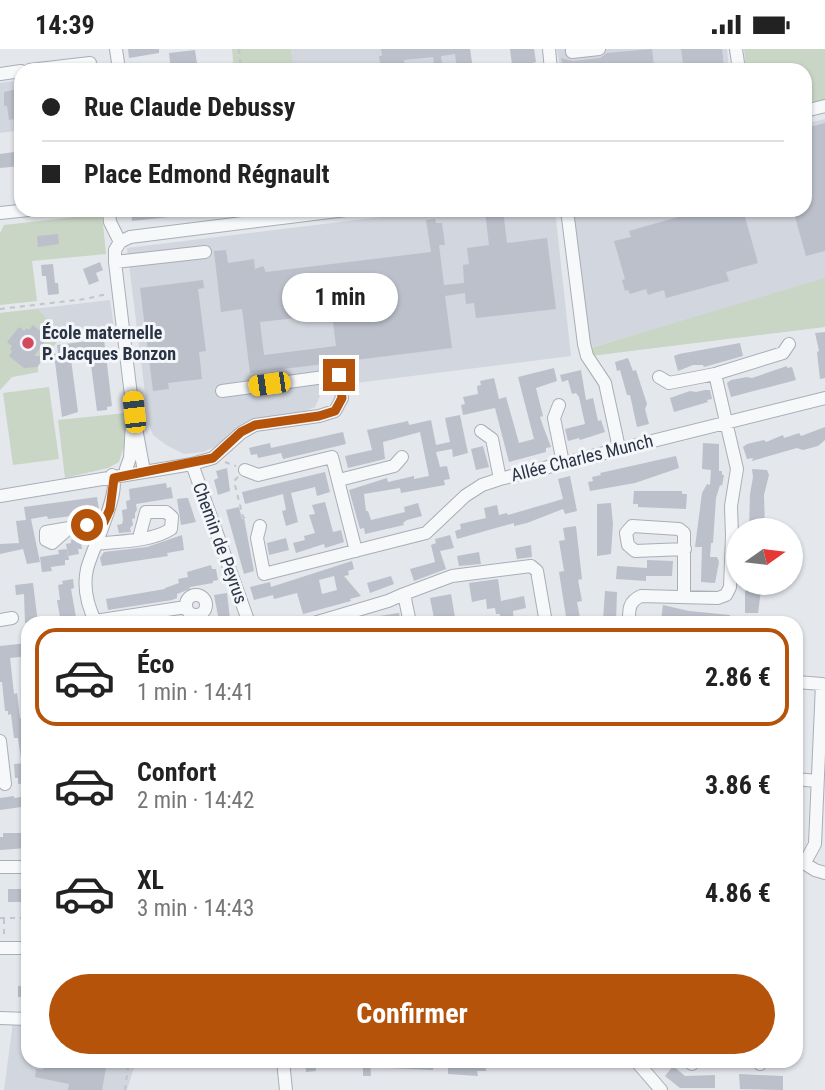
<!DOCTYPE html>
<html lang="fr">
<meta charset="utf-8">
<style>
:root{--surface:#fff;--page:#f6f6f6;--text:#222;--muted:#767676;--line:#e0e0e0;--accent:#b45309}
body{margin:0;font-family:"Roboto Condensed",sans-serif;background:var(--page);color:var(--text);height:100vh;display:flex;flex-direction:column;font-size:26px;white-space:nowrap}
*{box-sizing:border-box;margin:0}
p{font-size:23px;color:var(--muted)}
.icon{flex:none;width:38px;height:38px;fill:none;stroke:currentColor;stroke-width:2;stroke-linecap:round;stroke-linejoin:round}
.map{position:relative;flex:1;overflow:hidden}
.side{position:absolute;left:21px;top:567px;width:782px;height:452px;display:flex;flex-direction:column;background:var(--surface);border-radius:21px;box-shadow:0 2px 5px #0004}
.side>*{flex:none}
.hud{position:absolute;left:14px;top:14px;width:798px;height:154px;border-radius:21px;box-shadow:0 2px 5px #0004;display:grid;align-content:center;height:154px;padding:0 28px;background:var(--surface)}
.needle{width:46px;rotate:76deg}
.controls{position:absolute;left:726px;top:469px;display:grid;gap:14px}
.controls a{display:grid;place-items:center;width:77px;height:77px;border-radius:50%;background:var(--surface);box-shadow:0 2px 5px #0004;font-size:35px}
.end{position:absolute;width:32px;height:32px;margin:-16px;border:9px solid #b45309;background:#fff;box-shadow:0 0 0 4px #fff}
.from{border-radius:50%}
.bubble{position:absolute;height:49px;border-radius:24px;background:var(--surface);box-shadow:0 2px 5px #0004;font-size:23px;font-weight:700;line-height:49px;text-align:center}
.car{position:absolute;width:21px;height:42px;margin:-21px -10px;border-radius:9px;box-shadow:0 0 5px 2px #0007;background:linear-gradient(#f5c518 24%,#345 0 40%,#f5c518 0 76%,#345 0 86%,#f5c518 0)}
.hud b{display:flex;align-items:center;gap:24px;height:66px;font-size:26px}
.hud b+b{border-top:2px solid var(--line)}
.hud i{width:18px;height:18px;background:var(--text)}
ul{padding:12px 0 0;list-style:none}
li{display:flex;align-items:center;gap:21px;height:98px;margin:0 14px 10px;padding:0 14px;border:4px solid transparent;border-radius:21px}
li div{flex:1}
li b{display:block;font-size:26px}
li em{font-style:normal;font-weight:700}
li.current{border-color:var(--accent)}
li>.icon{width:63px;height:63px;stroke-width:1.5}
.cta{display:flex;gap:14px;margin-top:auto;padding:14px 28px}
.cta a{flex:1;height:80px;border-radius:42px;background:var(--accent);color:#fff;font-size:28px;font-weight:700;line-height:80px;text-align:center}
.status{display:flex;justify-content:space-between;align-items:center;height:49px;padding:0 35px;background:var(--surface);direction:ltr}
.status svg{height:19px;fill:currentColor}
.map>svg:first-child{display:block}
.built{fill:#d2d6de}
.green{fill:#c9d6c5}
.building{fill:#bbc0ca;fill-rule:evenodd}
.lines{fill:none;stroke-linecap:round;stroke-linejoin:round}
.minor-casing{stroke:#a9aeb7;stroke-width:14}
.path{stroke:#c2c5cb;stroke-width:2;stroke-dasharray:5 5;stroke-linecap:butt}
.minor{stroke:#f7f8fa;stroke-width:12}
.route{stroke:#b45309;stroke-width:9}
.poi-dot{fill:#d1495b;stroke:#f4f6f9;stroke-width:2.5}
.labels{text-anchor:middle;stroke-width:6;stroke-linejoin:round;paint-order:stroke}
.poi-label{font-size:18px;font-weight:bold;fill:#2b3445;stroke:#f4f6f9;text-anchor:start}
.street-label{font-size:18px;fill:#2b3445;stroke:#f4f6f9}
</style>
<div class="status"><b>14:39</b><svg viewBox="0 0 49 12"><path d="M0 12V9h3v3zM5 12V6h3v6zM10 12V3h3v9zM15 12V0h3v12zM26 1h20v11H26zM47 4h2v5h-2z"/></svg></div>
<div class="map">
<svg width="825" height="1041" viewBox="0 0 825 1041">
<rect width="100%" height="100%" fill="#e4e7ec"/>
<path class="built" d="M291 0H470L473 21H294Z
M557 0H727L729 21H560Z
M21 31V81L0 84V34Z
M825 70V231L589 299 572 161H805V75Z
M438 161H555L571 307 324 338 315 358 306 362 253 372 231 385 215 398 202 403 184 405 166 396 153 386 149 376 127 199Z
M110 251 114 278 63 285 38 317V323L12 328 0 341V264Z
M28 972V1012H136L127 1041H4L13 973Z"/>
<path class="green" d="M232 0H291L294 21H234Z
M744 0H825V53L805 57V21H746Z
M102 165 106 205 32 212 37 252 0 256V184L4 176Z
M825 229V278L591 307 590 299Z
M37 260 63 285 38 317V323L12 328 0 341V264Z
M49 338 59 410 13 416 3 344Z
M126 364 124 397 119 413 108 419 65 429 58 371Z"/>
<path class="building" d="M128 0H159V4L129 9Z
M381 0H470L473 21H457L455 5 441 7 443 21H435L433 8 404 11 405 21H381L379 7H382Z
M510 0H534L536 13 517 18 512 16Z
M652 0 654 18 626 21H563L561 9 573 12 600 9 607 4Z
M681 0H722L724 18 717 21H684Z
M195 1 198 21H171L169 4Z
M17 40 21 41V69L9 71 7 57H4V43Z
M825 74V202L806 207 793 161H805V79Z
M21 102V117L0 119V105Z
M131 161H187L188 166 132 172Z
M503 161 507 194 547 189 556 260 476 269 474 254 466 255 465 244 445 247 452 299 347 312V315L340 316 332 314 250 324 242 260 221 263 214 202 226 201 228 214 254 210 255 220 263 217 266 223 431 203 426 171 435 170 436 174H442L445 196H439L444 236 464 234 463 216 469 215 467 199 489 196 485 162ZM332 265 336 297 264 306 260 273Z
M703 161H743L758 214 726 223 729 232 666 249 664 241 648 246 646 240 630 245 628 241 625 242 622 231 625 230 614 192 631 188 629 182Z
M58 185 59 195 38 198 37 187Z
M100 213 103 221 96 224 99 232 89 236 83 220Z
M53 215 55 234H58L59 245 48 246 46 227H42L41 216Z
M203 231 204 239 198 240 206 302 199 303 202 330 168 334 169 340 153 342 140 239Z
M33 276 48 288 34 307H40L43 310 37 318 24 319 9 307 12 302 10 300 12 297 7 293 19 278 24 282 27 279 29 281Z
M825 283V329L820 330 817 303 819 302 815 284Z
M104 290 112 357 107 358V361L97 362 89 301 70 303 78 363 62 368 54 305 58 304 57 296Z
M740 294 743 307 704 318 703 316H693L678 322 674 307 679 305Z
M628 309 633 322 636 321 647 355 645 360 649 375 637 378 630 346H627L620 321 617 322 615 313Z
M787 317V319L792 318 796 331 731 348 727 334 731 331 747 328 752 329Z
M554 319 557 332 536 339 543 367 540 368 543 377 551 398 546 399V403L509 413 495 359 463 366 461 356 465 355 463 348 478 345 477 337 481 336 480 332 494 329 499 350 506 348 519 394 534 390 518 328Z
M581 321 586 351 593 349 598 372 601 371 605 383 580 391 579 389 568 392 565 380 585 375 579 348 576 344 572 345 568 331 562 333 560 326Z
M705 341H710L712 350 707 351 708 353 674 363 670 349 690 342 696 343Z
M460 366 468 404 453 408 452 400 436 403 440 418 447 417 450 430 444 431 445 436 401 444 400 439 364 445 366 462H368L371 471 405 463 404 458 418 454 422 467 407 471 403 474 404 476 365 485 364 479 360 480 349 441 387 429 388 433 414 427V430L429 427 420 383 383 393 385 410 348 419 345 407 372 401 367 381 408 372 409 376 431 371 436 396 450 393 445 369Z
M825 378V391L818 397 803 401 797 399 752 412 753 409 747 410 743 398 747 395 764 391 766 393 783 386 784 389 799 384 801 387Z
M343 383 346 395 283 410 281 404 258 409 257 405 251 406 249 399 270 394 271 399Z
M703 394 719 395V422H722V426H724L722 437 720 436 716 449 713 494H711L710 508H717L719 513 715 534 701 533 702 498H695L702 444 707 435 710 436 711 421 702 420Z
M483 397 489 418 476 421 471 400Z
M676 407 679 419 635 434 590 442 588 433 593 432 592 428 601 426 600 424Z
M227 419 230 442 218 446 214 431 218 429 216 422Z
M752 420 767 421 769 426 764 446 765 481H749L750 445 753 428Z
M325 423 330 443 317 447 315 438 291 444 298 473 286 477 282 462 286 461 283 445 245 455 242 443Z
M570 427 577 462 565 465 563 460 527 474 514 477V474L457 490 455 482 461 480 460 475 486 469 484 459 497 456 499 466 507 464 508 466 563 450 558 430Z
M166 434 167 439 171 438 173 449 136 455 137 461 135 464V469L132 470 133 476 130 479 131 483 119 484 117 476 122 475 123 471 122 461 127 460 126 452 130 451 129 440Z
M634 442H682V445H687L686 460 638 458V455H633Z
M97 448 99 460 94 461V464L48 470 47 467 31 470 40 513 27 515 23 500 0 505V495L19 494 16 472 26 471 24 458Z
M185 449H188L196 473 181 476 177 450Z
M325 453 333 483 341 481 344 493 325 499 324 495 296 504 293 494 305 491 304 487 315 484 309 466 315 465 312 456Z
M611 454 613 475 611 505 597 507V455Z
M239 458 242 470 244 469 254 522 244 525 226 461Z
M576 477 582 530 578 531 582 552 577 553 581 574H567L559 523 564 522 559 492 565 491 563 479Z
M182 486 184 501 167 504 168 507 102 517 100 509 104 503 147 498Z
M450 486 454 499 440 502 446 520 414 532 410 520 435 513 431 496 436 494 435 490Z
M80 489 82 500H78L79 505 68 507 66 495 71 494V491Z
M286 489 289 501 269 506 267 494Z
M531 496 532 508 517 510 515 499Z
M67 500 69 511H65V516L51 518 52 522 42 523 40 508 59 505 58 501Z
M479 503 481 515 459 517 457 507Z
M647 511 673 512 672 527H646V532L616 530 617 517 647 519Z
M352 512 354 520 348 522 349 526 344 527 361 547 350 550 351 552 303 565 297 544 274 550 273 546 254 551 250 538 270 533 271 538ZM334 527 337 541 322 545 319 531Z
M211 516 212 520H216L218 531 213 532V534L190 538V540L177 545V549L172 551 108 561 106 550 165 540V539L179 534 178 530 188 528 187 523Z
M391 527 394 535 370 544 367 534Z
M73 530 74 539 71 540 77 574H61L57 551H60L58 536 63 535 62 532Z
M498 530 501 552 524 547 526 559 513 562 514 574H501L500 565H496L495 559 487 560 486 550 472 553 469 534Z
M33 534 38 574H25L24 545 16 546 15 536Z
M750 534H762L758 564H745V542L750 540Z
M605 542 617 543 616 572 603 571Z
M227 544 230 570 219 572 214 546Z
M451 545 456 574H435L430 549Z
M663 556 689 562 730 566 729 574H665V572H661Z
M399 564 401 574H380L379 567Z
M179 568 180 574H140Z
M28 594V607L10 609 14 645 17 644 20 669 25 668 28 694V709L21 710 18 689H14L11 665 8 666V662H5L2 633H0V597Z
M26 714 28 734 18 735V729H15L14 715Z
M14 747V749L28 747V757L0 761V749Z
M3 784H28V799L0 801V788H3Z
M8 840H28V853H8Z
M28 936V948H18V937Z
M45 1012 107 1013 102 1041H68L69 1035 35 1028 36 1020 43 1021Z
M305 1012H316V1022L306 1023Z
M354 1012H370L371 1027H363V1019H355Z
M388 1012H433V1021L389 1019Z
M448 1012H485L486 1022H477L478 1027 448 1025Z
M673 1017 685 1027 715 1026V1039H680L665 1027Z
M739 1025 783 1027V1041L740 1040Z"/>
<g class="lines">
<g class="minor-casing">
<path id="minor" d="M116 0 119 21
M549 0 551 21
M572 0V3L599 0
M736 0 739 21
M30 21 90 14
M0 25 21 22
M805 62 825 57
M109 161 110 173 120 193
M567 161 584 295 587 307 605 334 619 399
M0 164 29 161
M120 193 115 201V213L133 363 144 422
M120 193 130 188 346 161
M115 213 205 203
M659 328 669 334 715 325
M559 356 554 369 563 414
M481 382 492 390 500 430
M192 415 249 574
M126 420 130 409 132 374
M245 421 258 426 332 408 356 502
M339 431 394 417 402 408
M0 447 192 415 213 409 241 384 255 376 319 367 335 362 342 349 339 326 222 342
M260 477 257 489 264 525 426 484 465 447 482 436 500 430 825 349
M69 479 52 494 46 491V483L104 473
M96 495C119 492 151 493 171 480L172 468 166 463H146L139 489
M404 545 452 527 531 517 537 522 546 574
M186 556a10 10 0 1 1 20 0a10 10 0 1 1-20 0Z
M684 548V484L679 480 632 477 626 484 628 496 635 502 685 500
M0 571 12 569
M95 572 186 558
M96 574C88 558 83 538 87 520 92 500 122 441 112 426
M314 574 388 552 404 545 410 574
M629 574C629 561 628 553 641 547L718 549 726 546 730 538 732 487 731 457 737 420 715 325 783 304 789 295
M796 633 822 635 815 795 804 815
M0 692 5 735
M796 730 816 732
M796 809 815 821 825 824
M0 818H28
M0 899H28
M0 969 28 970
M283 1012 286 1041
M636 1012 661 1041
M692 1012V1015
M760 1012V1015"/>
</g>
<path class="path" d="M239 0 241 21
M217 166 220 161
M0 260 85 250 107 245
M225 413 236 417
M238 428 234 432 243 468 250 471
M0 869H28
M4 870V889
M125 1041 129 1012"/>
<use href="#minor" class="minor"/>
</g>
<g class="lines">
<path class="route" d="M87 476 104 473 110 460 114 429 213 409 241 383 255 376 319 367 335 362 342 349 339 326"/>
</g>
<circle class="poi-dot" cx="28" cy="294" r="7"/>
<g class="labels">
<g class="poi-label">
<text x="42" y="290">École maternelle<tspan x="42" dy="21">P. Jacques Bonzon</tspan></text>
</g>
<g class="street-label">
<text transform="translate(582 409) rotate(-14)" y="6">Allée Charles Munch</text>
<text transform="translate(220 494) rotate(70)" y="6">Chemin de Peyrus</text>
</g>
</g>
</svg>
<div class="controls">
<a><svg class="needle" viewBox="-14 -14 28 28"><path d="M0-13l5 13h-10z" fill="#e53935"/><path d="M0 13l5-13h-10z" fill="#767676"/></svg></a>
</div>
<i class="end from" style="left:87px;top:476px"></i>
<i class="end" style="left:339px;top:326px"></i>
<div class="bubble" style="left:282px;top:224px;width:116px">1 min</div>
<i class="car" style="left:269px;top:335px;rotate:262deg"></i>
<i class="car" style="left:134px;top:363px;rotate:354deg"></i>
<div class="hud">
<b><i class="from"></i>Rue Claude Debussy</b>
<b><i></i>Place Edmond Régnault</b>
</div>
<section class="side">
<ul>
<li class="current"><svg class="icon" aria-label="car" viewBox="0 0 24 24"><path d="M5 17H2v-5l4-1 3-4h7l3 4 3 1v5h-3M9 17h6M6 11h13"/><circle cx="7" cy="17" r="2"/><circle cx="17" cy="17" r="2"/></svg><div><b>Éco</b><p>1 min · 14:41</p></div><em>2.86 €</em></li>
<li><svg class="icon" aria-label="car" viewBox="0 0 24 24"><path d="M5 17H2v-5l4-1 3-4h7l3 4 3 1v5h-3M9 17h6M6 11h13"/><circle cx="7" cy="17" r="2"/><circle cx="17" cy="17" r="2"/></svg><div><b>Confort</b><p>2 min · 14:42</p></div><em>3.86 €</em></li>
<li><svg class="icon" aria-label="car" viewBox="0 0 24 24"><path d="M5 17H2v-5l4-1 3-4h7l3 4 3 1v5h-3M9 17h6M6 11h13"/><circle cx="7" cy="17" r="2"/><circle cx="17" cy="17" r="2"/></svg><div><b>XL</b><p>3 min · 14:43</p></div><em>4.86 €</em></li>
</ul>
<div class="cta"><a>Confirmer</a></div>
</section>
</div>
